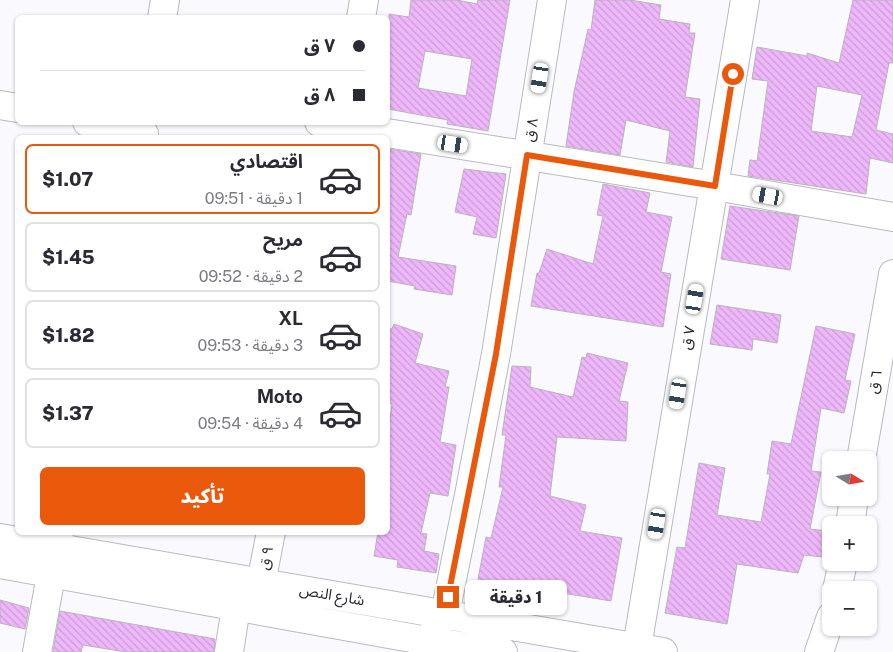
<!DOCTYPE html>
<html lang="ar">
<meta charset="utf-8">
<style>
:root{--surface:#fff;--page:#f7f7f7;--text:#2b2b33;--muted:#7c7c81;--line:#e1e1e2;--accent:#ea580c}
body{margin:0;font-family:"Public Sans","Noto Sans Arabic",sans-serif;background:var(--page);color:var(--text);direction:rtl;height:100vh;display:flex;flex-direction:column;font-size:19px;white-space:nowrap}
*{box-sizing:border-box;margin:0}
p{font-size:16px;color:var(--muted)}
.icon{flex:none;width:28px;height:28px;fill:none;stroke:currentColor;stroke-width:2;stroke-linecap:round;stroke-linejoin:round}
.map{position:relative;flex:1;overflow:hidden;direction:ltr}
.sheet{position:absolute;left:15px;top:135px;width:375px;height:400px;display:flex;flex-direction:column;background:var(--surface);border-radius:8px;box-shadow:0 1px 4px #0004;direction:rtl}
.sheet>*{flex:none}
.guide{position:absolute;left:15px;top:15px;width:375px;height:110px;border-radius:8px;box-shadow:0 1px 4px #0004;direction:rtl;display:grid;align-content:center;height:110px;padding:0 25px;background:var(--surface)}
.needle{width:32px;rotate:101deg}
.buttons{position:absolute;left:822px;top:451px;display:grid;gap:10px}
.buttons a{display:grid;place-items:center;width:55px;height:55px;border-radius:8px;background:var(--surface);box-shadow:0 1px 4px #0004;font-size:25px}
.end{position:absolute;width:22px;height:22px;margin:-11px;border:6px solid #ea580c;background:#fff;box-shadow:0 0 0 2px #fff}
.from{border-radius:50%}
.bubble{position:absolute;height:35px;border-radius:8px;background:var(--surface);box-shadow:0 1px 4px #0004;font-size:16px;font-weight:800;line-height:35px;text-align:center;direction:rtl}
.car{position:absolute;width:15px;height:30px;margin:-15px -8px;border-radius:6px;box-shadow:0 0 4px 1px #0007;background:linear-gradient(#fff 24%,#345 0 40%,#fff 0 76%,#345 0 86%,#fff 0)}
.guide b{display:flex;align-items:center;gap:18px;height:48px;font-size:19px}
.guide b+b{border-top:1px solid var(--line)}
.guide i{width:12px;height:12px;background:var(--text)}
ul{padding:9px 0 0;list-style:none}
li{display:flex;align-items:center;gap:15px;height:70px;margin:0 10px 8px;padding:0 15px;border:2px solid var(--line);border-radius:8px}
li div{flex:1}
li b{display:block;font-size:19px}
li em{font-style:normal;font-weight:800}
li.current{border-color:var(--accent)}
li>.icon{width:45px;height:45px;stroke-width:1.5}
.button{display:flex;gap:10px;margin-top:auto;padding:10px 25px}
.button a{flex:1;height:58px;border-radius:8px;background:var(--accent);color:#fff;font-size:20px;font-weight:800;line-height:58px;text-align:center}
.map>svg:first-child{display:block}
.building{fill:url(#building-back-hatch);stroke:#bab3bb;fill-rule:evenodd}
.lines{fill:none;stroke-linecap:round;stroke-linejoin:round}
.minor-casing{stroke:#b8b8c1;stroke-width:30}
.secondary-casing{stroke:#b8b8c1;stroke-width:30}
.minor{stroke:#fff;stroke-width:28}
.secondary{stroke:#fff;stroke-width:28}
.route{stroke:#ea580c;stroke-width:6}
.labels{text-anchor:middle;stroke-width:5;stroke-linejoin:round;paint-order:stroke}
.street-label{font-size:15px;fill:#28282c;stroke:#fff}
</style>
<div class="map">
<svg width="893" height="652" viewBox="0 0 893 652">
<defs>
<pattern id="building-back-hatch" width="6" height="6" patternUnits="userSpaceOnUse" patternTransform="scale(1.25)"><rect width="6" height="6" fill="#edb7fa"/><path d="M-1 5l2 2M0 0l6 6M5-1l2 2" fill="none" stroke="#cb9dd6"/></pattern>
</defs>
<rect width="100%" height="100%" fill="#fafafe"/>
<path class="building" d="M411 0H457L477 4 478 0H510L488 131 447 124 448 120 388 109 389 14 409 17ZM425 51 472 59 466 96 418 88Z
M595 0H630L661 5 659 19 690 24 689 33H695L685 97 700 99 693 167 666 162 670 131 626 120 620 155 566 146 574 92 588 29 591 30Z
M853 0H893V63H889L876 130 893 134V163L870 158 866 194 748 176 750 160 757 161 768 81 752 79 757 47 807 56V53L839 63ZM817 86 862 95 852 137 811 131Z
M388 149 421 154 411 215 407 214 398 257 456 266 452 295 414 289 415 286 388 281Z
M464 169 506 174 496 238 473 234 477 217 455 212Z
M603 184 650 193 646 212 672 217 661 272 671 274 663 327 531 306 537 273H539L547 249 593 264 603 216 597 215Z
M730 206 799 216 790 270 721 259Z
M717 305 781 315 777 343 753 339 752 350 710 344Z
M394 324 423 334 415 363 449 371 445 387H449L440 442 456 445 448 496 430 493 421 533 427 534 424 551 439 554 436 573 397 567 398 560 374 556 378 532H388V434L392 404 388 403V328L392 329Z
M816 326 855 334 845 380 851 381 844 413 821 408 811 471 821 472 810 529 827 531 824 557 804 555 798 573 737 564 727 624 665 613 677 547 685 548 699 463 725 468 717 515 761 522 770 474H767L772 441 791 444Z
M587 353 628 363 619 401 628 402 626 441 557 437 550 496 586 505 580 531 622 538 611 601 478 579 486 537 491 538 503 487H499L506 435H502L512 366 531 367 530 387 573 397 582 357 586 358Z
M0 600 29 608 25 629 0 623Z
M60 611 215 639 214 652H126L83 645 81 652H53Z"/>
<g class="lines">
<g class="minor-casing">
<path id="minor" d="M162 18 165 0
M361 18 364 0
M0 105 18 108
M87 122 144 134
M319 122 715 186 893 217
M861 460 893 274
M850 525 854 498
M261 583 271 532
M837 590 843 562
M637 647 745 0
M37 652 59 532
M229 652 236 607
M426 652 428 641 445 614 470 490 496 354 552 0
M819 652 831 617"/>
</g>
<g class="secondary-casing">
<path id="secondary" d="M0 538 663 652
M0 564 428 641 503 652"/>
</g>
<use href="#minor" class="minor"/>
<use href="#secondary" class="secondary"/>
</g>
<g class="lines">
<path class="route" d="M448 597 496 354 527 155 715 186 733 74"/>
</g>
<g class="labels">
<g class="street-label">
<text transform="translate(531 130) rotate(-81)" y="5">٨ ق</text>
<text transform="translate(688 338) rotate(-80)" y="5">٧ ق</text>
<text transform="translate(875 382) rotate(-80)" y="5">٦ ق</text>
<text transform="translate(266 558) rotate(-79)" y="5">٩ ق</text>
<text transform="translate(332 595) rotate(10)" y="5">شارع النص</text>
</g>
</g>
</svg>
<div class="buttons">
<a><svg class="needle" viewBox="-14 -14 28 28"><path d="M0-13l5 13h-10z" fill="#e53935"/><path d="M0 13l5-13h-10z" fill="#7c7c81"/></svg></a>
<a>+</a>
<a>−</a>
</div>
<i class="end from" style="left:733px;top:74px"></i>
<i class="end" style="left:448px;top:597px"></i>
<div class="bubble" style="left:465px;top:580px;width:102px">1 دقيقة</div>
<i class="car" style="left:540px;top:78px;rotate:189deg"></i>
<i class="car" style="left:453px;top:144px;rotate:99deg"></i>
<i class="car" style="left:768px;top:196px;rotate:280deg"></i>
<i class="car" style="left:695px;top:299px;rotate:10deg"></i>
<i class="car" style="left:678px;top:394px;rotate:189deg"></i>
<i class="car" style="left:657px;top:524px;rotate:189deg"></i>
<div class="guide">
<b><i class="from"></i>٧ ق</b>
<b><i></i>٨ ق</b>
</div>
<section class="sheet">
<ul>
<li class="current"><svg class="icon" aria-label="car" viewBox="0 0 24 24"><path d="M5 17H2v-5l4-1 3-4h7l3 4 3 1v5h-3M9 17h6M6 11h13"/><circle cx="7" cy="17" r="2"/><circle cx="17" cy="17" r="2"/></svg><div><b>اقتصادي</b><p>1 دقيقة · 09:51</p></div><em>$1.07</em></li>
<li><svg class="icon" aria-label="car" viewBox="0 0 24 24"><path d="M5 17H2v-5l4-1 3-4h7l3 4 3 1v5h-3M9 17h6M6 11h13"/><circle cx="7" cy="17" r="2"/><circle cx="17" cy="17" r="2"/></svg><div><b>مريح</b><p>2 دقيقة · 09:52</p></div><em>$1.45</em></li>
<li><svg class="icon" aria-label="car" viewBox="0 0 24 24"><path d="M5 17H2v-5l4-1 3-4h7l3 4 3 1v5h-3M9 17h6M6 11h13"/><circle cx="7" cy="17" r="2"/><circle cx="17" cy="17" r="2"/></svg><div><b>XL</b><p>3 دقيقة · 09:53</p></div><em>$1.82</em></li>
<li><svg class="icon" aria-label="car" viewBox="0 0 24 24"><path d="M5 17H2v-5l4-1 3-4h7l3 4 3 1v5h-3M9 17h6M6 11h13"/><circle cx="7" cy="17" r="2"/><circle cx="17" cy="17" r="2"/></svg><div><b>Moto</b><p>4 دقيقة · 09:54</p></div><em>$1.37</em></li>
</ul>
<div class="button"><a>تأكيد</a></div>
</section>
</div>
